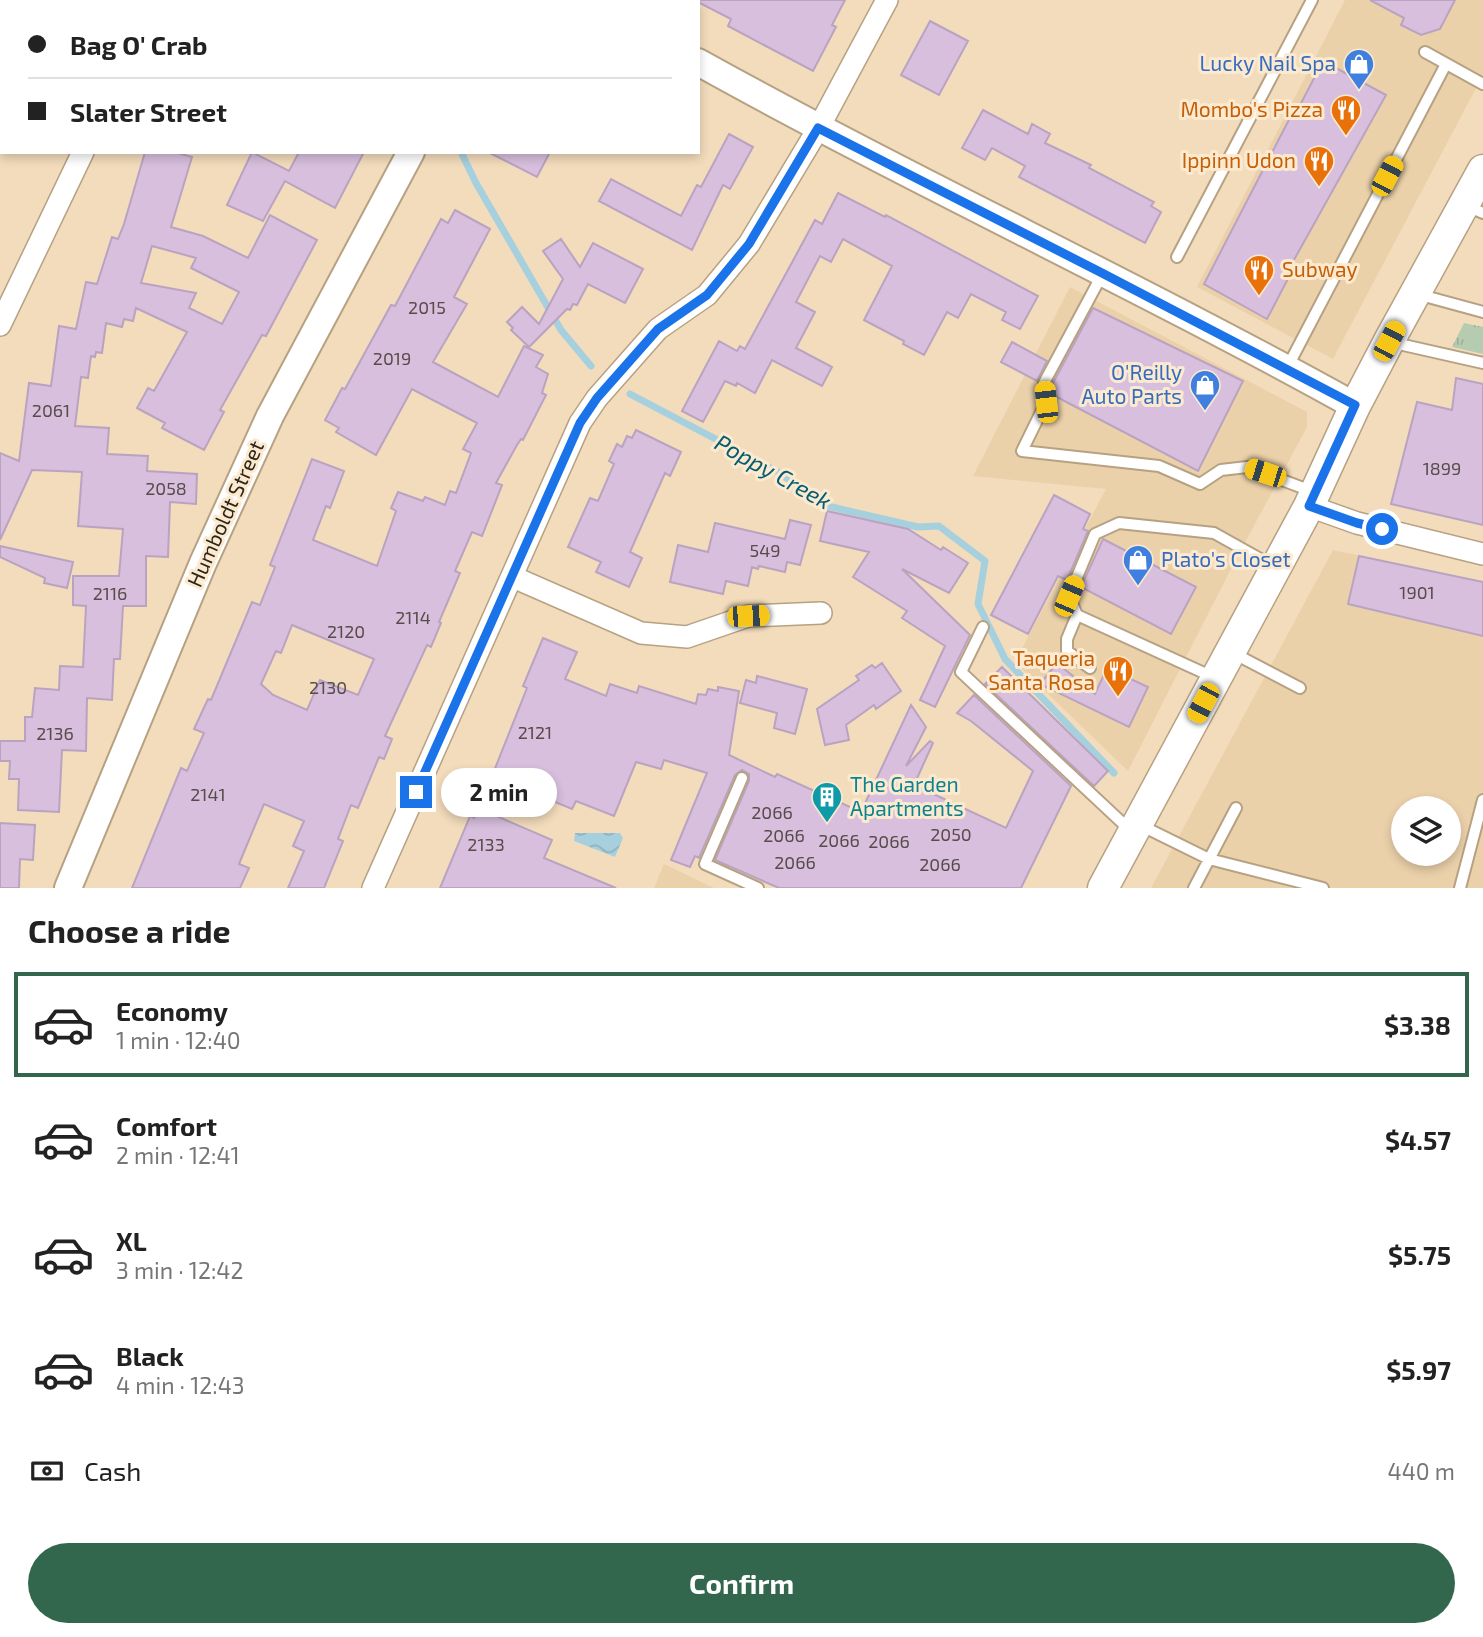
<!DOCTYPE html>
<meta charset="utf-8">
<style>
:root{--surface:#fff;--page:#f2f2f2;--text:#222;--muted:#767676;--line:#e0e0e0;--accent:#32674d}
body{margin:0;font-family:"Exo 2",sans-serif;background:var(--page);color:var(--text);height:100vh;display:flex;flex-direction:column;font-size:26px;white-space:nowrap}
*{box-sizing:border-box;margin:0}
p{font-size:23px;color:var(--muted)}
.icon{flex:none;width:38px;height:38px;fill:none;stroke:currentColor;stroke-width:2;stroke-linecap:round;stroke-linejoin:round}
.map{position:relative;height:888px;overflow:hidden}
.drawer{display:flex;flex-direction:column;background:var(--surface);flex:1}
.drawer>*{flex:none}
.guide{position:absolute;left:0px;top:0px;width:700px;height:154px;box-shadow:0 4px 10px #0003;display:grid;align-content:center;height:154px;padding:0 28px;background:var(--surface)}
.controls{position:absolute;left:1391px;top:796px;display:grid;gap:14px}
.controls a{display:grid;place-items:center;width:70px;height:70px;border-radius:50%;background:var(--surface);box-shadow:0 4px 10px #0003;font-size:35px}
.end{position:absolute;width:32px;height:32px;margin:-16px;border:9px solid #1a73e8;background:#fff;box-shadow:0 0 0 4px #fff}
.from{border-radius:50%}
.bubble{position:absolute;height:49px;border-radius:24px;background:var(--surface);box-shadow:0 4px 10px #0003;font-size:23px;font-weight:700;line-height:49px;text-align:center}
.car{position:absolute;width:21px;height:42px;margin:-21px -10px;border-radius:9px;box-shadow:0 0 5px 2px #0007;background:linear-gradient(#f5c518 24%,#345 0 40%,#f5c518 0 76%,#345 0 86%,#f5c518 0)}
.guide b{display:flex;align-items:center;gap:24px;height:66px;font-size:26px}
.guide b+b{border-top:2px solid var(--line)}
.guide i{width:18px;height:18px;background:var(--text)}
ul{padding:0;list-style:none}
li{display:flex;align-items:center;gap:21px;height:105px;margin:0 14px 10px;padding:0 14px;border:4px solid transparent;border-radius:0px}
li div{flex:1}
li b{display:block;font-size:26px}
li em{font-style:normal;font-weight:700}
li.current{border-color:var(--accent)}
li>.icon{width:63px;height:63px;stroke-width:1.5}
h2{padding:0 28px;font-size:32px;line-height:84px}
.pay{display:flex;align-items:center;gap:18px;height:77px;padding:0 28px;font-size:26px}
.pay p{margin-inline-start:auto}
.action{display:flex;gap:14px;margin-top:auto;padding:14px 28px}
.action a{flex:1;height:80px;border-radius:42px;background:var(--accent);color:#fff;font-size:28px;font-weight:700;line-height:80px;text-align:center}
.map>svg:first-child{display:block}
.built{fill:#ebd1aa;fill-rule:evenodd}
.grass{fill:url(#grass-tufts)}
.water{fill:url(#water-waves)}
.lines{fill:none;stroke-linecap:round;stroke-linejoin:round}
.stream{stroke:#a6d0de;stroke-width:7}
.building{fill:#d7bfdd;stroke:#baa3c0;stroke-width:2;fill-rule:evenodd}
.service-casing{stroke:#b6a182;stroke-width:14}
.minor-casing{stroke:#b6a182;stroke-width:24}
.tertiary-casing{stroke:#b6a182;stroke-width:30}
.secondary-casing{stroke:#b6a182;stroke-width:33}
.service{stroke:#fff;stroke-width:10}
.minor{stroke:#fff;stroke-width:21}
.tertiary{stroke:#fff;stroke-width:26}
.secondary{stroke:#fff;stroke-width:30}
.route{stroke:#1a73e8;stroke-width:9}
.labels{text-anchor:middle;stroke-width:6;stroke-linejoin:round;paint-order:stroke}
.number-label{font-size:18px;fill:#584c4b}
.shop-label{font-size:21px;fill:#366cbe;stroke:#fcead0;text-anchor:end}
.food-label{font-size:21px;fill:#c56008;stroke:#fcead0;text-anchor:end}
.street-label{font-size:21px;fill:#2e261a;stroke:#fcead0}
.culture-label{font-size:21px;fill:#0d838f;stroke:#fcead0;text-anchor:start}
.water-label{font-size:23px;font-style:italic;fill:#055c70;stroke:#fcead0}
</style>
<div class="map">
<svg width="1483" height="888" viewBox="0 0 1483 888">
<defs>
<pattern id="grass-tufts" width="24" height="20" patternUnits="userSpaceOnUse" patternTransform="scale(1.75)"><rect width="24" height="20" fill="#b6ccb1"/><path d="M3 7l-1-3M5 7V3M7 7l1-3M15 17l-1-3M17 17v-4M19 17l1-3" fill="none" stroke="#9daf98"/></pattern>
<pattern id="water-waves" width="16" height="10" patternUnits="userSpaceOnUse" patternTransform="scale(1.75)"><rect width="16" height="10" fill="#a6d0de"/><path d="M0 5q4-4 8 0t8 0" fill="none" stroke="#8fb2be"/></pattern>
</defs>
<rect width="100%" height="100%" fill="#f3dcbc"/>
<path class="built" d="M1345 0H1483V75L1333 359 1197 287Z
M1070 287 1307 412V427L1233 565 1128 771 1015 662 1106 489 973 476Z
M1333 550 1483 582V888H1151ZM1404 808H1449V854H1404Z
M664 864 714 888H654Z"/>
<path class="grass" d="M1464 323 1483 327V354L1452 347Z"/>
<path class="water" d="M575 833H620L623 838 615 857 574 841Z"/>
<g class="lines">
<path class="stream" d="M461 152 476 183 561 330 591 366
M630 394 780 473 823 505 918 527 939 526 985 561 978 604 1005 659 1114 773"/>
</g>
<path class="building" d="M694 0H845L832 25 836 27 813 71 728 26 731 19Z
M1370 0H1455L1440 29 1421 35 1401 25 1404 18Z
M930 21 968 41 939 95 901 75Z
M1323 61 1386 95 1290 267 1293 269 1267 319 1204 284 1295 108 1298 109Z
M983 110 1028 134 1032 124 1050 134 1045 143 1091 165 1089 168 1154 202 1151 206 1161 212 1145 243 1019 177 1025 166 992 148 985 160 962 148Z
M729 134 753 147 730 189 723 185 692 250 599 201 611 179 681 216 697 185 701 187Z
M145 152H174L192 157 171 227 203 236 248 258 270 215 317 240 266 336 262 335 220 410 224 412 204 450 162 428 165 423 137 408 148 388 154 391 187 332 136 308 133 321 124 319 122 327 106 323 102 353 96 352 95 357 91 356 88 378 81 377 75 426 109 428 107 454 148 456 147 471 197 474 196 504 170 502 168 557 146 556V606H123L120 659H114L112 700 87 698 86 751 62 750 59 812 18 810 19 779H9L10 761H0V741H25V717H32L35 688 59 690 60 666 83 667 86 606 73 605V576H119L123 529 78 526 82 472 32 470 0 540V453L19 461 29 383 51 386 59 326 76 329 86 282 97 284 112 237 118 239 124 224ZM152 246 196 258 191 268 239 292 222 324 189 308 196 293 141 283Z
M252 152 289 171 299 152H364L335 208 285 181 263 221 227 205Z
M488 152H550L537 177Z
M838 193 885 217 886 215 1038 296 1020 329 1002 320 1006 312 971 294 958 318 947 312 924 355 903 344 904 341 864 320 892 266 843 239 831 262 820 256 796 302 815 312 796 348 832 367 822 386 772 360 755 393 737 383 736 386 725 381 703 422 682 411 719 341 737 351 740 346 745 349 815 220 822 224Z
M455 210 490 229 454 297 467 304 433 362 498 397 524 346 543 355 536 367 548 374 542 393 546 395 523 440 521 439 517 445 496 483 502 485 482 536 472 532 455 571 460 573 439 622 441 623 431 647 427 645 385 736 392 739 384 759 379 757 358 808 351 805 338 839 343 841 324 888H288L304 851 293 846 304 821 264 804 239 864 249 868 240 888H132L181 768 187 771 204 733 194 729 208 699 211 700 252 602 260 605 275 567 270 565 312 459 344 471 330 508 326 506 313 540 377 566 396 511 391 508 398 492 423 501 425 497 445 505 450 491 456 493 471 453 463 449 477 423 412 389 376 455 336 432 339 428 325 420 342 388 345 389 391 305 395 306 441 219 448 223ZM292 625 374 659 358 695 320 680 307 710 273 695 261 684 276 651 281 653Z
M561 239 580 267 593 243 643 269 625 303 588 284 577 305 573 304 570 310 567 309 529 347 511 330 513 328 507 322 522 307 539 324 563 279 543 251Z
M1093 308 1243 381 1198 471 1053 395 1052 385Z
M1012 342 1047 361 1037 381 1001 362Z
M1456 378 1483 384V525L1391 504 1417 402 1452 410Z
M636 430 681 452 670 476 665 473 630 552 642 558 629 587 596 572 601 562 568 547 590 498 598 501 614 464 609 461 617 444 622 447 627 436 632 438Z
M1054 495 1090 514 1083 529 1088 531 1067 580 1058 576 1028 634 991 615Z
M827 511 908 529 941 550 943 547 968 563 949 593 902 569 970 635 935 707 920 700 945 646 902 618 907 611 853 577 869 552 820 541Z
M790 520 811 525 800 565 787 562 785 572 759 566 758 569 752 567 748 586 726 581 723 594 670 582 678 545 708 552 715 523 785 539Z
M1103 539 1196 587 1171 634 1081 587Z
M0 546 73 562 67 588 44 583 45 578 0 557Z
M1359 556 1483 582V636L1348 604Z
M543 638 577 652 565 679 606 696 610 684 637 693 639 686 696 704 698 694 706 695 708 689 718 691V687L739 691 729 755 775 777 777 774 861 812 911 705 926 727 906 766 930 741 933 743 914 785 1006 828 1033 771 971 721 957 713 974 695 1071 786 1021 888H779L715 860 749 781V774L742 770 735 775 699 858 695 856 690 867 671 860 707 773 664 760 661 769 636 762 614 816 576 801 572 809 492 776 527 688 523 686Z
M882 663 901 691 876 709 874 705 846 725 849 740 825 745 817 709 859 680 856 676 872 665 875 668Z
M1057 663 1095 694 1107 668 1148 687 1129 727 1040 684Z
M1002 667 1108 771 1094 786 985 684Z
M757 676 807 689 795 734 774 728 777 713 740 703 746 680 756 683Z
M478 808 552 840 544 858 616 888H440L470 816 474 818Z
M0 823 35 825 33 860 20 859 19 888H0Z"/>
<g class="lines">
<g class="service-casing">
<path id="service" d="M1425 52 1483 84
M1466 206 1483 213
M1177 257 1312 0
M1103 273 1044 383 1046 402 1022 451 1159 466 1200 484 1221 470 1247 467 1314 492
M1417 294 1483 312
M1390 342 1483 363
M1287 368 1446 64
M1077 615 1069 596 1095 534 1119 523 1214 533 1273 566
M983 627 961 672 1131 831
M1233 653 1300 688
M1090 668 1067 651V639L1077 615 1213 677
M742 778 705 864 758 888
M1138 824 1209 859 1323 888
M1194 888 1236 808
M1460 888 1483 800"/>
</g>
<g class="minor-casing">
<path id="minor" d="M162 2 163 0
M0 325 83 152
M1309 506 1357 523 1483 554
M513 577 641 633 687 637 748 616 821 613
M373 888 580 423 597 398 658 329 707 295 749 244 818 129 887 0"/>
</g>
<g class="tertiary-casing">
<path id="tertiary" d="M587 0 591 2
M491 2 492 0
M698 62C914 182 1139 286 1355 406
M68 888 203 563 270 416 411 152"/>
</g>
<g class="secondary-casing">
<path id="secondary" d="M1103 888 1309 506 1355 406 1389 341 1483 170"/>
</g>
<use href="#service" class="service"/>
<use href="#minor" class="minor"/>
<use href="#tertiary" class="tertiary"/>
<use href="#secondary" class="secondary"/>
</g>
<g class="lines">
<path class="route" d="M416 792 580 423 597 398 658 329 707 295 749 244 818 128 1102 273 1355 405 1309 506 1357 523 1382 529"/>
</g>
<defs>
<g id="shop-pin" transform="scale(1.575)"><path d="M0 17L-7.5 6A9.5 9.5 0 1 1 7.5 6Z" fill="#3f7fe0" stroke="#fcead0"/><path d="M-5-2.5h2.3a2.7 3.5 0 0 1 5.4 0H5L5.5 6h-11ZM-1.5-2.5h3a1.5 2.3 0 0 0-3 0Z" fill="#fff"/></g>
<g id="restaurant-pin" transform="scale(1.575)"><path d="M0 17L-7.5 6A9.5 9.5 0 1 1 7.5 6Z" fill="#e8710a" stroke="#fcead0"/><path d="M-5-6h1v4h1v-4h1v4h1v-4h1v5L-1.5 .5V6h-2V.5L-5-1ZM5-6V6H3V1.5H1.5Q1.5-4 5-6Z" fill="#fff"/></g>
<g id="building-pin" transform="scale(1.575)"><path d="M0 17L-7.5 6A9.5 9.5 0 1 1 7.5 6Z" fill="#0f9aa8" stroke="#fcead0"/><path d="M-4-6H4V6H1V3H-1V6H-4ZM-2.5-4.3h1.7v1.8h-1.7ZM.8-4.3h1.7v1.8H.8ZM-2.5-1h1.7V.8h-1.7ZM.8-1h1.7V.8H.8Z" fill="#fff"/></g>
</defs>
<g fill-rule="evenodd">
<use href="#shop-pin" x="1359" y="64"/>
<use href="#restaurant-pin" x="1346" y="110"/>
<use href="#restaurant-pin" x="1319" y="161"/>
<use href="#restaurant-pin" x="1259" y="270"/>
<use href="#shop-pin" x="1205" y="385"/>
<use href="#shop-pin" x="1138" y="560"/>
<use href="#restaurant-pin" x="1118" y="671"/>
<use href="#building-pin" x="827" y="797"/>
</g>
<g class="labels">
<g class="number-label">
<text x="427" y="314">2015</text>
<text x="392" y="365">2019</text>
<text x="51" y="417">2061</text>
<text x="1442" y="475">1899</text>
<text x="166" y="495">2058</text>
<text x="765" y="557">549</text>
<text x="1417" y="599">1901</text>
<text x="110" y="600">2116</text>
<text x="413" y="624">2114</text>
<text x="346" y="638">2120</text>
<text x="328" y="694">2130</text>
<text x="535" y="739">2121</text>
<text x="55" y="740">2136</text>
<text x="208" y="801">2141</text>
<text x="772" y="819">2066</text>
<text x="951" y="841">2050</text>
<text x="784" y="842">2066</text>
<text x="839" y="847">2066</text>
<text x="889" y="848">2066</text>
<text x="486" y="851">2133</text>
<text x="795" y="869">2066</text>
<text x="940" y="871">2066</text>
</g>
<g class="shop-label">
<text x="1336" y="71">Lucky Nail Spa</text>
<text x="1182" y="380">O'Reilly<tspan x="1182" dy="24">Auto Parts</tspan></text>
<text x="1161" y="567" text-anchor="start">Plato's Closet</text>
</g>
<g class="food-label">
<text x="1323" y="117">Mombo's Pizza</text>
<text x="1296" y="168">Ippinn Udon</text>
<text x="1282" y="277" text-anchor="start">Subway</text>
<text x="1095" y="666">Taqueria<tspan x="1095" dy="24">Santa Rosa</tspan></text>
</g>
<g class="street-label">
<text transform="translate(226 514) rotate(-66)" y="7">Humboldt Street</text>
</g>
<g class="culture-label">
<text x="850" y="792">The Garden<tspan x="850" dy="24">Apartments</tspan></text>
</g>
<g class="water-label">
<text transform="translate(773 472) rotate(29)" y="8">Poppy Creek</text>
</g>
</g>
</svg>
<div class="controls">
<a><svg class="icon" aria-label="layers" viewBox="0 0 24 24"><path d="M12 4l9 5-9 5-9-5zM3 14l9 5 9-5"/></svg></a>
</div>
<i class="end from" style="left:1382px;top:529px"></i>
<i class="end" style="left:416px;top:792px"></i>
<div class="bubble" style="left:441px;top:768px;width:116px">2 min</div>
<i class="car" style="left:1387px;top:176px;rotate:28deg"></i>
<i class="car" style="left:1389px;top:341px;rotate:28deg"></i>
<i class="car" style="left:1046px;top:402px;rotate:354deg"></i>
<i class="car" style="left:1265px;top:473px;rotate:288deg"></i>
<i class="car" style="left:1069px;top:596px;rotate:23deg"></i>
<i class="car" style="left:748px;top:616px;rotate:88deg"></i>
<i class="car" style="left:1203px;top:703px;rotate:208deg"></i>
<div class="guide">
<b><i class="from"></i>Bag O' Crab</b>
<b><i></i>Slater Street</b>
</div>
</div>
<section class="drawer">
<h2>Choose a ride</h2>
<ul>
<li class="current"><svg class="icon" aria-label="car" viewBox="0 0 24 24"><path d="M5 17H2v-5l4-1 3-4h7l3 4 3 1v5h-3M9 17h6M6 11h13"/><circle cx="7" cy="17" r="2"/><circle cx="17" cy="17" r="2"/></svg><div><b>Economy</b><p>1 min · 12:40</p></div><em>$3.38</em></li>
<li><svg class="icon" aria-label="car" viewBox="0 0 24 24"><path d="M5 17H2v-5l4-1 3-4h7l3 4 3 1v5h-3M9 17h6M6 11h13"/><circle cx="7" cy="17" r="2"/><circle cx="17" cy="17" r="2"/></svg><div><b>Comfort</b><p>2 min · 12:41</p></div><em>$4.57</em></li>
<li><svg class="icon" aria-label="car" viewBox="0 0 24 24"><path d="M5 17H2v-5l4-1 3-4h7l3 4 3 1v5h-3M9 17h6M6 11h13"/><circle cx="7" cy="17" r="2"/><circle cx="17" cy="17" r="2"/></svg><div><b>XL</b><p>3 min · 12:42</p></div><em>$5.75</em></li>
<li><svg class="icon" aria-label="car" viewBox="0 0 24 24"><path d="M5 17H2v-5l4-1 3-4h7l3 4 3 1v5h-3M9 17h6M6 11h13"/><circle cx="7" cy="17" r="2"/><circle cx="17" cy="17" r="2"/></svg><div><b>Black</b><p>4 min · 12:43</p></div><em>$5.97</em></li>
</ul>
<div class="pay"><svg class="icon" aria-label="cash" viewBox="0 0 24 24"><path d="M3 7h18v10H3z"/><circle cx="12" cy="12" r="2"/></svg>Cash<p>440 m</p></div>
<div class="action"><a>Confirm</a></div>
</section>
